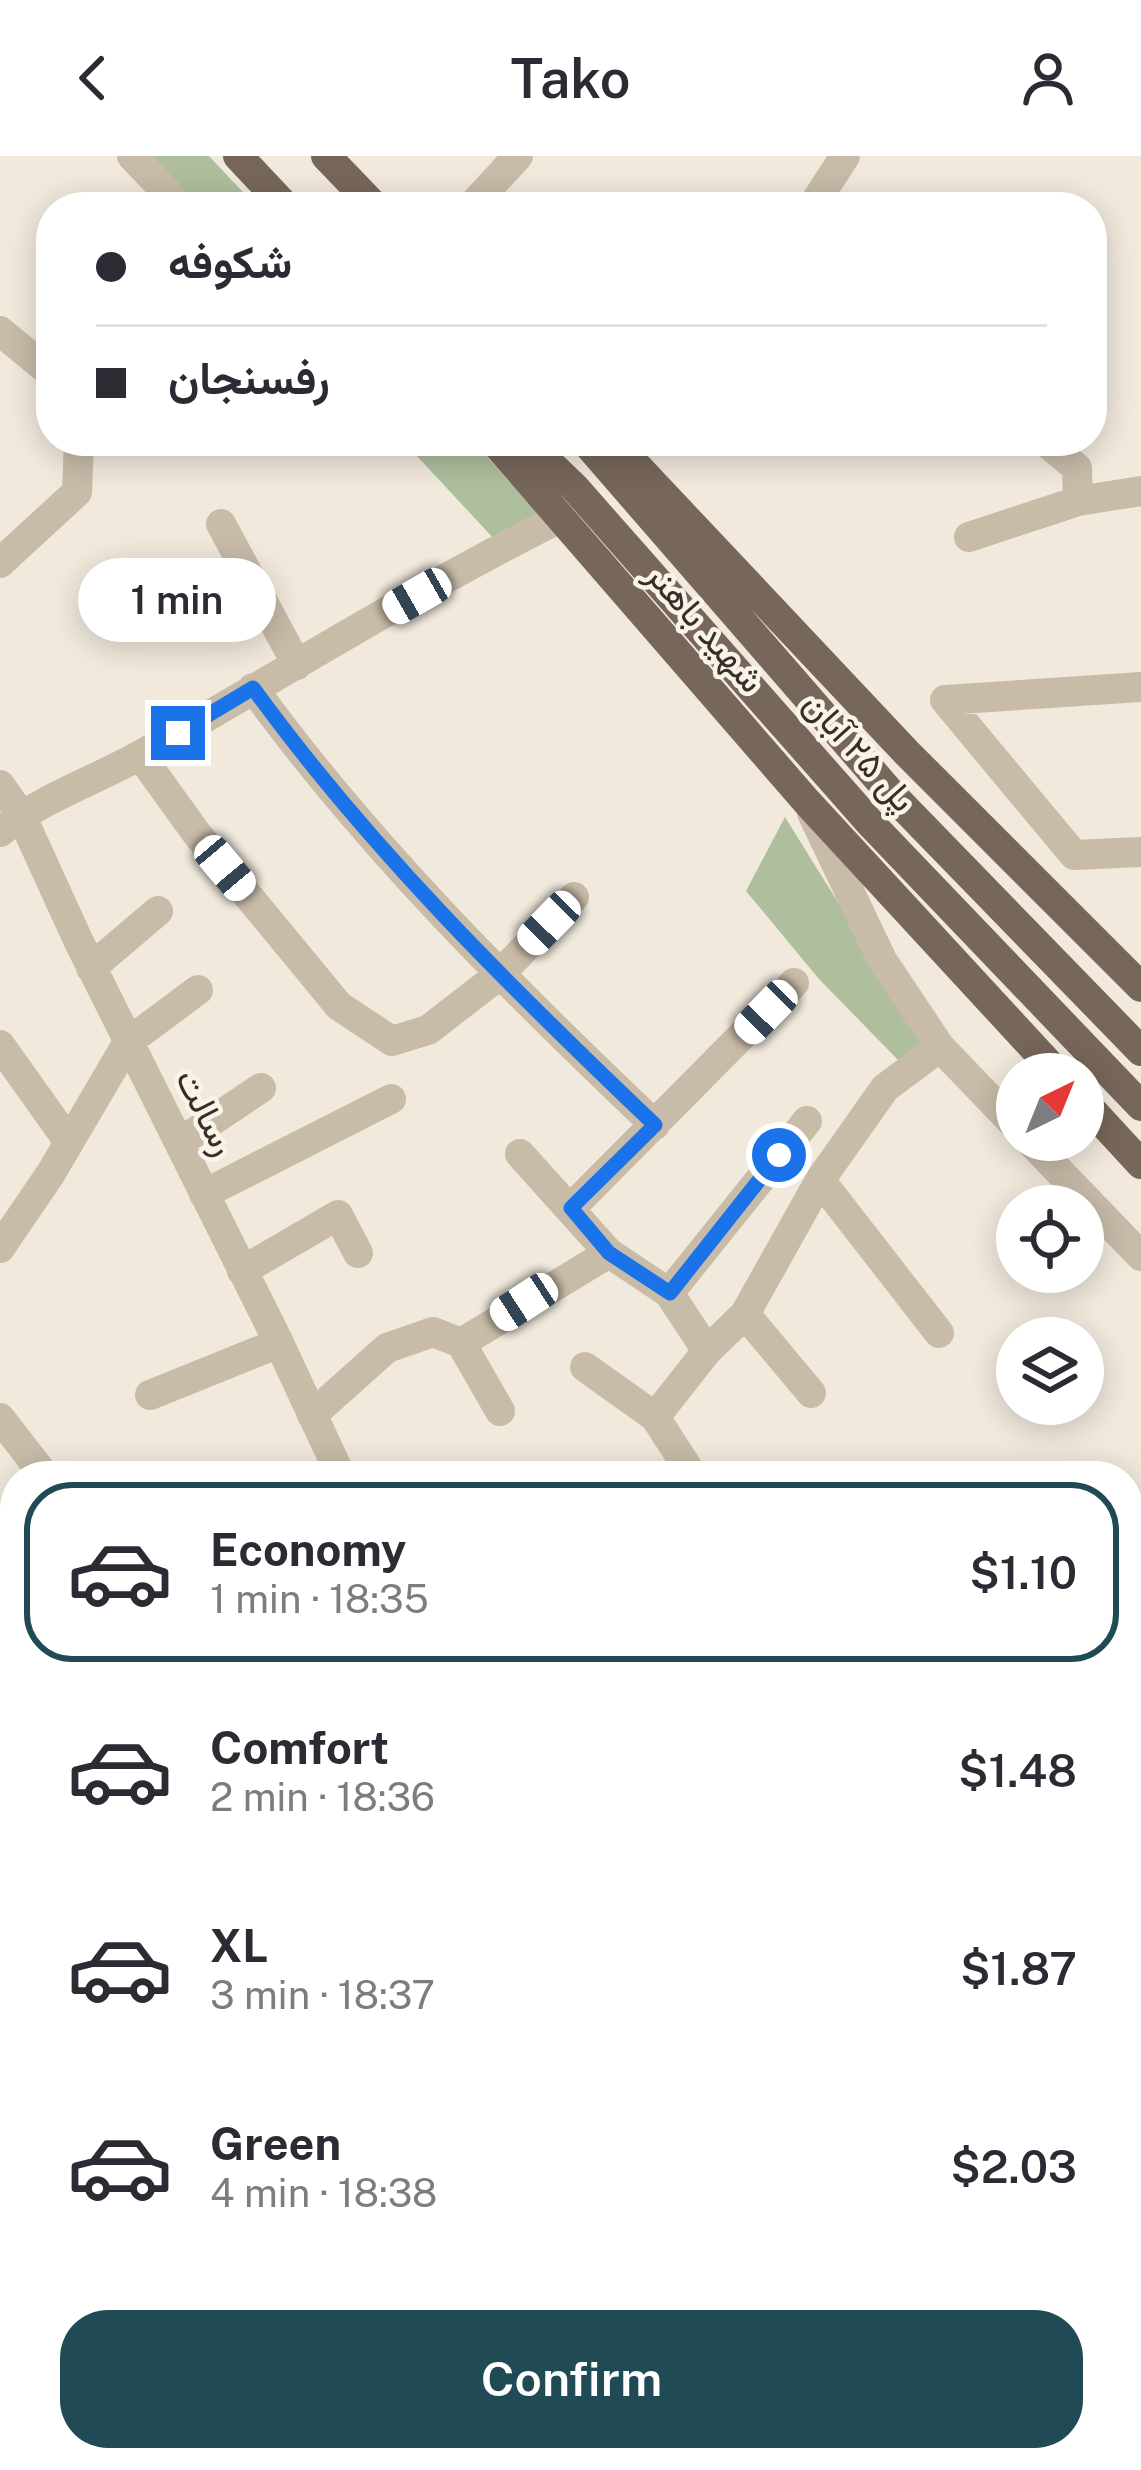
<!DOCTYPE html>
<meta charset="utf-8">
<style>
:root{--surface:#fff;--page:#f7f7f7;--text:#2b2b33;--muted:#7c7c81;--line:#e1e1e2;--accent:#204b55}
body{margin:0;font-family:"Public Sans",Vazirmatn,sans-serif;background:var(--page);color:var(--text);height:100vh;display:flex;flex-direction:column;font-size:45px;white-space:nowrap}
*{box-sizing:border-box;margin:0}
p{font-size:39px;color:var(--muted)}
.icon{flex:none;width:66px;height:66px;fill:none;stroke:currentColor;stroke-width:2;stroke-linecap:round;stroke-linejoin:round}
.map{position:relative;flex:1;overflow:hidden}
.sheet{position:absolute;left:0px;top:1305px;width:1143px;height:1011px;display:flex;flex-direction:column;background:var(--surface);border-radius:48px 48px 0 0;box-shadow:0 6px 30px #0003}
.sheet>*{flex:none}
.hud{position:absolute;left:36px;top:36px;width:1071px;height:264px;border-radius:48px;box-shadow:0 6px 30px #0003;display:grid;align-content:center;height:264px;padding:0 60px;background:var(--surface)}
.needle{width:78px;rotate:43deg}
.controls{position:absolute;left:996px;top:897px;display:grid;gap:24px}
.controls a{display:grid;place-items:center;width:108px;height:108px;border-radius:50%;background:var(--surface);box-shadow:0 6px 30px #0003;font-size:60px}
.end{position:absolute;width:54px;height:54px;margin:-27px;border:15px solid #1a73e8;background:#fff;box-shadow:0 0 0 6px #fff}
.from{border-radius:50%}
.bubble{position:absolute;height:84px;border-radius:42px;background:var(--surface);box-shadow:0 6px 30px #0003;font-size:39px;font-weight:600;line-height:84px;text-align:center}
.car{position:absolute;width:36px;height:72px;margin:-36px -18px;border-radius:15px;box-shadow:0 0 9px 3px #0007;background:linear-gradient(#fff 24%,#345 0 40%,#fff 0 76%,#345 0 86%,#fff 0)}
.hud b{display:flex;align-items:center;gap:42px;height:114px;font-size:45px}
.hud b+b{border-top:3px solid var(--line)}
.hud i{width:30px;height:30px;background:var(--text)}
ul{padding:21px 0 0;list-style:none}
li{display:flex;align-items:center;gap:36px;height:180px;margin:0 24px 18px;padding:0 36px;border:6px solid transparent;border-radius:48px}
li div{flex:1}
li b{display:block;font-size:45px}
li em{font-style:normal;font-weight:600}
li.current{border-color:var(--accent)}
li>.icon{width:108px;height:108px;stroke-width:1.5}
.button{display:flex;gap:24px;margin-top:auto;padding:24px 60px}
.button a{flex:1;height:138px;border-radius:48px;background:var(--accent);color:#fff;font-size:48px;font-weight:600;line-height:138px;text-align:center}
header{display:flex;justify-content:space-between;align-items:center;height:156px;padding:0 60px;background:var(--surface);font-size:54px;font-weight:600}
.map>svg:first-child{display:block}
.green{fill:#afbf9d}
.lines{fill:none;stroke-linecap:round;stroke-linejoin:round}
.stream{stroke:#7ca5ac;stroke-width:10}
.minor{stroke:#c8bba8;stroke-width:30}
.major{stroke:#77675a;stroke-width:30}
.route{stroke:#1a73e8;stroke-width:15}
.labels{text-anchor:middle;stroke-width:9;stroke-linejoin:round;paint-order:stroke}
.street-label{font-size:36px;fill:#362e28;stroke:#f9f3e8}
</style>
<header><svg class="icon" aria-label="back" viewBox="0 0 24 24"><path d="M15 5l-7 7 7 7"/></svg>Tako<svg class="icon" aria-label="person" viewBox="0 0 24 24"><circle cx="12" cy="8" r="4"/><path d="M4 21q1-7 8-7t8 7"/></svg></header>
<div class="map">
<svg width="1141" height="2314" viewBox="0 0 1141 2314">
<rect width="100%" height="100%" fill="#f1e9dc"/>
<path class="green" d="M149 0H209L257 51H195Z
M403 285H473L539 359 495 384Z
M785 661 924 885 900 906 819 823 746 735Z"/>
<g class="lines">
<path class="stream" d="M1128 1590 1141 1582
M150 2314 168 2301"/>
<path class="minor" d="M132 0 181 51
M471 51 518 0
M812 51 845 0
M0 175 51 217
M1045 285 1077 312 1078 345
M221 368 297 509
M969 381 1078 345 1141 335
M0 407 77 336 79 285
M253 532C370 693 511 832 655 969
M945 544 1074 699 1141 696
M945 544 1141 531
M140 599 197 678 339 850 392 885 428 874 498 820 574 741
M0 629 21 659 78 784 279 1187 341 1320
M812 657 882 804 940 891 1017 971
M0 676C43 641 97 624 144 597 282 518 418 433 560 362
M91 812 158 755
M0 889 69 986
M1029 984 1141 1100
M179 987 261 932
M520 998 609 1097 669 1137 707 1195
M820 1024 939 1177
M204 1038 391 943
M571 1052 794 827
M0 1092 51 1017 128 886 198 834
M242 1115 338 1059 358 1097
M669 1137 807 965
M745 1158 811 1237
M461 1187 500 1255
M585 1211 655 1261 693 1320
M150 1239 279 1187
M312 1259 387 1192 433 1176 461 1187 609 1097
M655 1261 707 1195 745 1158 820 1024 885 932 940 891
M0 1262 45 1320
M0 1391 15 1402
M1128 1562 1141 1555
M0 1670 15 1640
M0 1844 15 1856
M1128 1980 1141 1970
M0 2158 15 2122
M987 2301 994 2314
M106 2314 121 2301
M523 2314 525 2301
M687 2314 698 2301"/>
<path class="major" d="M238 0 286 51
M326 0 375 51
M494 285 807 646 1058 918
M526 285 574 331 872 669 1141 950
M585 285 894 641 1141 895
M613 285 907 597 1141 831
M1083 945 1141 1008"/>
</g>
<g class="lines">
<path class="route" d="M178 577 253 532C370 693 511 832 655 969L571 1052 609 1097 670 1137 779 999"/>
</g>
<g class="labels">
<g class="street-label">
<text transform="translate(706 471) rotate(49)" y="13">شهید باهنر</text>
<text transform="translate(860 595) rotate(48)" y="13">پل ۲۵ آبان</text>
<text transform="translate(207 956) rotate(63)" y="13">رسالت</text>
</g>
</g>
</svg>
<div class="controls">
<a><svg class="needle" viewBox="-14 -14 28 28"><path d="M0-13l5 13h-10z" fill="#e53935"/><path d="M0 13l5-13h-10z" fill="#7c7c81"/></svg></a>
<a><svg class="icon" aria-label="locate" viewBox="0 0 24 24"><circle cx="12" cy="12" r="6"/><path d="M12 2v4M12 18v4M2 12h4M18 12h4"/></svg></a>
<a><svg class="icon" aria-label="layers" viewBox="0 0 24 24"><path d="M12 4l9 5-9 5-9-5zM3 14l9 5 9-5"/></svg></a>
</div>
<i class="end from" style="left:779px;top:999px"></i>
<i class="end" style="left:178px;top:577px"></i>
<div class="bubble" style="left:78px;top:402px;width:198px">1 min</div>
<i class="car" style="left:417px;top:440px;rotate:240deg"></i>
<i class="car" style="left:225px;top:712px;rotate:140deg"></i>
<i class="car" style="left:549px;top:767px;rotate:224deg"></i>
<i class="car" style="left:766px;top:856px;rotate:224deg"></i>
<i class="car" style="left:524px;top:1146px;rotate:237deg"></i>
<div class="hud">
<b><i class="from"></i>شکوفه</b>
<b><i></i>رفسنجان</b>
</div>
<section class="sheet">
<ul>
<li class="current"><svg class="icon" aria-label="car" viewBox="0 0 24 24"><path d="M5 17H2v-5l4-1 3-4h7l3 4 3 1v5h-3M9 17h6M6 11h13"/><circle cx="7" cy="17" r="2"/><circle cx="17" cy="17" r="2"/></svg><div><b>Economy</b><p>1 min · 18:35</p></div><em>$1.10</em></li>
<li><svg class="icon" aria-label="car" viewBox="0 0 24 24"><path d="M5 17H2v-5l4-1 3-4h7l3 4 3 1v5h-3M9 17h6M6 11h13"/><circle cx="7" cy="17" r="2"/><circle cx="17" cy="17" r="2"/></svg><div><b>Comfort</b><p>2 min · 18:36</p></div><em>$1.48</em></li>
<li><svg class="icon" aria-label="car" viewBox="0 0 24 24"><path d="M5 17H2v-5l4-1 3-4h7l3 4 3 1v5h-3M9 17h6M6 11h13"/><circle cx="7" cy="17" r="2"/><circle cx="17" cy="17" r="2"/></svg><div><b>XL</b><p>3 min · 18:37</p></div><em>$1.87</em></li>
<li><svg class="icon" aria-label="car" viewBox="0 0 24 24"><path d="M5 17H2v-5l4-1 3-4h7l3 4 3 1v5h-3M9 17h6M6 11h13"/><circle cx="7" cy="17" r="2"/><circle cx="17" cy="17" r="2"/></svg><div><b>Green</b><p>4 min · 18:38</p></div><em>$2.03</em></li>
</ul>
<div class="button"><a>Confirm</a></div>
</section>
</div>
